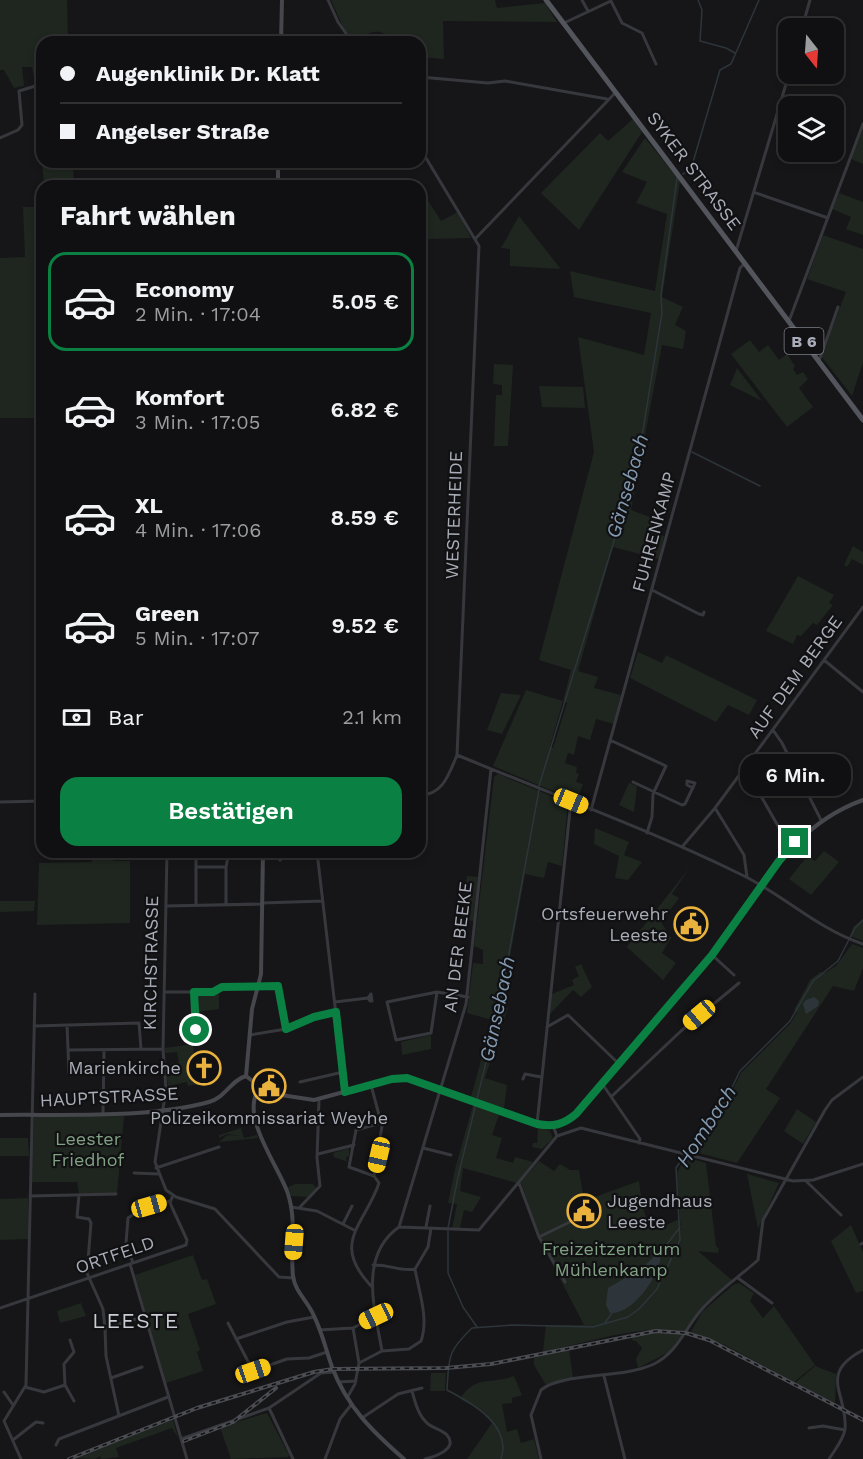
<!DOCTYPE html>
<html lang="de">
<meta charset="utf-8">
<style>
:root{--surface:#101012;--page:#1e1e20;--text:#f1f3f6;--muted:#9c9d9f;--line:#303032;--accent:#0b8043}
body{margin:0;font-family:"Work Sans",sans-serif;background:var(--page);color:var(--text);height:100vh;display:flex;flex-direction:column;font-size:22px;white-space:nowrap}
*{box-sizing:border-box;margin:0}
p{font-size:20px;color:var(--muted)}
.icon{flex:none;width:33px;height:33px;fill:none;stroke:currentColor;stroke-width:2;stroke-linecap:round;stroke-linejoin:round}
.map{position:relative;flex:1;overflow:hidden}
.drawer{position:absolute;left:36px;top:180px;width:390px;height:678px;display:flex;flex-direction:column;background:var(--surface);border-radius:18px;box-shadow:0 3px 9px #0003,0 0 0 2px var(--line)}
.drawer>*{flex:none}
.banner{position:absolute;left:36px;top:36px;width:390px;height:132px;border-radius:18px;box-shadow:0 3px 9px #0003,0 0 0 2px var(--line);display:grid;align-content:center;height:132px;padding:0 24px;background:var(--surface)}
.needle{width:39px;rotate:163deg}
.tools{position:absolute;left:778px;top:18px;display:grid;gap:12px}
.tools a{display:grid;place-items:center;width:66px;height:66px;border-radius:12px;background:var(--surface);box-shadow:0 3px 9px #0003,0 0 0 2px var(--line);font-size:30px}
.end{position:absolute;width:27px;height:27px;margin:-14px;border:8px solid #0b8043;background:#fff;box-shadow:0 0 0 3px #fff}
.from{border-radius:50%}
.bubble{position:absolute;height:42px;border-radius:18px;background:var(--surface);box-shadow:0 3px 9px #0003,0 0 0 2px var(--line);font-size:20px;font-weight:600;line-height:42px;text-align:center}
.car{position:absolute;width:18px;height:36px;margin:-18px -9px;border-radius:8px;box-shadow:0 0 4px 2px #0007;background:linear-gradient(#f5c518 24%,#345 0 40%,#f5c518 0 76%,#345 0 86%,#f5c518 0)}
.banner b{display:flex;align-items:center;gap:21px;height:57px;font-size:22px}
.banner b+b{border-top:2px solid var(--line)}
.banner i{width:15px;height:15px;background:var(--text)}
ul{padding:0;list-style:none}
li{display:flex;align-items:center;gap:18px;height:99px;margin:0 12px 9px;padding:0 12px;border:3px solid transparent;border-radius:18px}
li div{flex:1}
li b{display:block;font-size:22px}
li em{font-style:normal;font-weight:600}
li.selected{border-color:var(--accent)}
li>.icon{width:54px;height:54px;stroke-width:1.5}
h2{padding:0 24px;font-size:27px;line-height:72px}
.pay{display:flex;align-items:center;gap:15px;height:66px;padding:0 24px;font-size:22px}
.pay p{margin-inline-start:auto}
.cta{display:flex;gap:12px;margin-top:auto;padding:12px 24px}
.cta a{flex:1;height:69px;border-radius:18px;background:var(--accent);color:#fff;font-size:24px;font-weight:600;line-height:69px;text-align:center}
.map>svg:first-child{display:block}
.green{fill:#1e261f;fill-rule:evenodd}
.water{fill:#2d353b}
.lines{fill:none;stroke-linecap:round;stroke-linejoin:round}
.stream{stroke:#2d353b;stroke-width:1.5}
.street{stroke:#37383d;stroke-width:3}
.secondary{stroke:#45474d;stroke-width:4}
.primary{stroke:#53555c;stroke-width:5}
.rail-casing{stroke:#4a4c52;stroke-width:4}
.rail{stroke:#111113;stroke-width:1.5;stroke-dasharray:4.5;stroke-linecap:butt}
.route{stroke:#0b8043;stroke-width:8}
.labels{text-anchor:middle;stroke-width:4.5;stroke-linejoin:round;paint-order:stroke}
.shield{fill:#111113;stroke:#7b7e86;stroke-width:1.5}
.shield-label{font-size:16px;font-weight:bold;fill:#a9adb7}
.street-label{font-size:18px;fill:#a9adb7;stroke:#111113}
.poi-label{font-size:18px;fill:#a9adb7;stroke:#111113;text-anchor:end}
.park-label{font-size:18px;fill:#81a183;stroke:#111113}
.water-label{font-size:20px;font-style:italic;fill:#829ab1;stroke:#111113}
.quarter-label{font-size:21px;letter-spacing:1.5px;fill:#caccd4;stroke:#111113}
</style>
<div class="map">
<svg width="863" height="1459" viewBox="0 0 863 1459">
<rect width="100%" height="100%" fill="#161618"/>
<path class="green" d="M0 0H67L68 42H42V83H35L32 67H22L24 86 14 88 4 70H0Z
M331 0H495L497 8 545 3 557 22 443 21 444 59 420 57V42H389L388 36C376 26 364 36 353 42L343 27Z
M633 119 642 132 579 230 541 193 600 133 608 141Z
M863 129V164L851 159Z
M645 138 680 181 662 297 683 307 675 325 686 331 683 349 662 345 631 510 658 520 654 532 664 536 659 559 613 547 578 671 598 677 594 688 621 695 614 724 596 719 590 740 578 736 574 755 568 753 565 763 577 767 576 773 579 774 576 782 583 784 577 801 493 766 526 690 563 701 571 670 539 660 594 452 578 337 644 355 651 313 574 297 570 271 655 291 667 214 636 203 647 182 622 172ZM563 701 567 703 553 748 550 746Z
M42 162H73L74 186H44Z
M839 193 863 202V235L846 229 851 217 832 209Z
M429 202 441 221 458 212 471 238 424 239 420 204Z
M23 207H42V418H0V258L25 257Z
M519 216 560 268 559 269 510 266V249L501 248Z
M823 235 863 249V362L852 396 821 356 846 292 807 279Z
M750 340 759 352 768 345 779 360 787 354 795 366 793 369 797 375 803 372 808 379 799 388 813 407 787 427 731 354Z
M494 364 513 365 508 446H494L496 395H502V385L493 384Z
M737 368 762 401 730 385Z
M539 386 583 387 585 408 542 407Z
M853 546 863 552V565L852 559 847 567 844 565Z
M798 576 834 595 829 603 833 605 817 625 813 623 801 636 797 635 793 644 766 631Z
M638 652 662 663 666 655 757 700 749 715 728 705 716 722 630 678Z
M501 693 521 695 502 734 487 730Z
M498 774 568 803 562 866 548 862 544 878 525 874 501 1006 508 1008 485 1078 507 1085 504 1108 471 1097 492 1020 467 1013 473 963 483 964V950L474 946 494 777Z
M629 783 637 786 634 812 619 805Z
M595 828 629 842 624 855 642 862 628 880 615 878 619 856 594 844Z
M824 851 839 862 811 895 789 879 804 860 810 858 815 861Z
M92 852H114L113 861H130V923L37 925 39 863 92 862Z
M690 867 672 894 679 898 661 922 671 938 662 953 676 963 663 980 627 947Z
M467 876 478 877 474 921 463 920Z
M0 901H35L34 911 0 912Z
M863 919V941L850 936 853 927Z
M852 944 863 948V968L854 991 833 986 766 1089 780 1098 737 1163 691 1151 721 1113 741 1073 790 1024 797 1012 794 1010 810 980 820 972 825 973 836 966Z
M581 964 592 987 581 997 573 990 550 1014 552 994 574 985 572 980 579 976 575 967Z
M219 992V1009L196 1012V993Z
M431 1035V1049L402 1055 401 1042Z
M193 1044 194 1057 190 1059 209 1057 221 1064 222 1075 207 1077V1082L188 1086 187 1082 168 1086 165 1065 179 1062 177 1052 165 1053V1048Z
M473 1105 499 1115 492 1135 502 1138 496 1158 513 1163 515 1157 533 1162 517 1183 463 1168 460 1191 481 1197 472 1212 464 1210 460 1228H452L457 1204 448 1203 455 1169Z
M797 1109 816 1122 803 1144 784 1131Z
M124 1116 117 1193 79 1194 77 1182H32L34 1117Z
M538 1127 550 1131 553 1138 542 1149 532 1147 533 1143H537Z
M241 1128 244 1138 257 1135 258 1138 219 1142 227 1135 241 1136 227 1134 219 1138V1135Z
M0 1138H28L29 1156H0Z
M349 1148V1157L347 1156 346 1160 348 1162 334 1157 333 1153Z
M685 1157 706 1163 716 1246 719 1249 718 1253 698 1251 732 1280 706 1304 685 1331C637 1325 589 1342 543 1352L546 1325H584L541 1242 521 1182 539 1161 554 1171 560 1164 570 1170H579L584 1201 639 1181C642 1201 641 1215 656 1230L679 1219 681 1234 677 1173Z
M747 1174 779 1183 758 1229Z
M295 1184H313L316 1188 308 1197 291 1196 288 1187Z
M28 1198V1239L0 1240V1199Z
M851 1225 863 1252V1291L856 1293 831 1241Z
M193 1255 202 1280 207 1279 216 1304 188 1314 200 1350 197 1352 203 1371 166 1383 135 1275Z
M739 1283 754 1293 750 1301 763 1318 774 1306 815 1365 794 1382 725 1345 691 1332 702 1312 733 1285Z
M81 1303 86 1316 60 1323 57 1311Z
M656 1332 683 1334 669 1352 638 1368 636 1359 642 1348 636 1341H633L631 1335Z
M569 1349 573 1378 546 1385 534 1365V1358Z
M815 1366 836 1374 835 1403 795 1383Z
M431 1373H446L445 1391H430Z
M514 1376 522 1395 512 1398V1403L502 1404 507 1432 517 1429 521 1443 534 1439 539 1459H467L492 1423 479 1409 460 1399C475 1374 491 1385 514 1376Z
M267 1413 289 1455 288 1457 231 1459 220 1427Z
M173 1420 178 1438 172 1428 116 1448 119 1457 101 1459 100 1456 95 1459 74 1458Z"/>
<path class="water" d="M814 997 819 1001 818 1006 806 1014 803 1004 806 1000Z
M659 1252H661C662 1273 633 1315 610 1313L606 1305 608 1288 642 1268Z"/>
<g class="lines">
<path class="stream" d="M698 0 702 10 700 41 726 48 735 53
M683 174 691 169 720 70 731 64 759 0
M692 452 760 486
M539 786 614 541 643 430 662 313 661 295 677 178
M448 1228 458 1177 498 1013 539 790
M448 1231V1273L463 1307 477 1327
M661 1252 680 1227
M604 1324 612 1313
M501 1459C512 1425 472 1403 447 1390 449 1357 447 1352 472 1328L513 1325 593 1327 628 1317 639 1309 657 1289 680 1240 676 1168 695 1140 720 1112 740 1071 790 1021 813 981 838 961 855 928 863 920"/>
<path class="street" d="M328 0 338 22 352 42
M582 0 588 11
M611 1 622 23 642 33 656 64
M564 23 611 1
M802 28 810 0
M420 77 488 83 505 81 607 99
M0 138 18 130 22 125 19 91 42 84
M420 148 479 246 457 755C449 774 443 795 420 795
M756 193 828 218
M476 238 616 92
M736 251 789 74
M789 321 863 124
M819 361 838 307
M652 590 699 614 703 615 704 612
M824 660 863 692
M773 730 782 743 821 820
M610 740 666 766 653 794 652 817 647 833
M457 755C551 794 648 829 740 874 783 894 817 929 863 944
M745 768 790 847
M633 782 682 805 685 804 695 783 687 781V785L693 788
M0 802 42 801
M715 808 744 855 747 877
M591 810 720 341 740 268 745 263
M682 847 715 808 863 607
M167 852 163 1049 166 1089 155 1162 166 1190 176 1197 215 1209 279 1277 294 1278
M317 852 345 1092
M280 860 284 857 317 856
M196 867H226V904
M226 867 229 852
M262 903 323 901
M196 904V852
M166 906 262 904
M712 955 734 975
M164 992H212L222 987 278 986 286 1029
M194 992 196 1031
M437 992 431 1033 396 1040 387 1002 437 992 468 997
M335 1002 368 998 370 1001H372L371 994 368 998
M67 1025 69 1073
M34 1026 139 1023 141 1049
M547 1027 568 1015 618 1063
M250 1035 286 1029 314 1017 336 1012
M68 1050 163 1049
M523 1079 525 1074 541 1077
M300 1082 343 1072
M601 1082 640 1139 639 1143
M371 1085 382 1126 374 1176 379 1183C365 1225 330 1242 371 1286
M612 1096 681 1031 739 983
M103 1113 104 1050
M537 1124 571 801
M553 1126 557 1136 581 1128 793 1181 813 1180 863 1164
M423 1148 451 1155
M318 1154 354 1145
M156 1168 219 1147
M134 1173 159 1174
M374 1176 349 1167 356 1130 381 1123
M806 1181 841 1215
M519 1183 539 1237 580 1217
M79 1195 77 1217 89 1219 91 1223 87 1273 103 1309 105 1329
M30 1196 116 1194
M291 1207 317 1211 354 1230
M300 1207 320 1186 317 1158 319 1100
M343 1224 352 1206
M399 1227 466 1004 491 769
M399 1227 479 1230 557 1136
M426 1227 430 1206
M539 1237 565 1282
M861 1244 863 1243
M133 1263 126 1243 128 1218 141 1209 170 1201
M130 1264 187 1459
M373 1265C388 1264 401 1272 415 1269L428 1247 431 1228
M738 1278 772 1303
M0 1308 186 1245 187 1240 170 1203 173 1195
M228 1323 253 1371 287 1359 309 1358 327 1352
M353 1328 359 1363
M319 1330 353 1328 376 1316
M236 1339 287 1322 314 1317
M382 1351C375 1310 358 1256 399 1227
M604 1376 625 1459
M111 1378 142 1367
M339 1382 356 1381
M65 1385 64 1364 74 1352 70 1340
M25 1387 44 1392 65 1385 74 1401
M412 1391C415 1402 418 1414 426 1422 431 1428 441 1429 447 1435 459 1449 434 1457 425 1459
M4 1392 13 1405
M347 1398 355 1384 359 1363 382 1351 409 1349 421 1341C429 1319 419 1292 415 1269
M269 1408 293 1459
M119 1416 106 1356 105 1329 144 1316
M362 1418 398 1394 422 1388
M809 1428 823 1426 845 1430
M181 1439 269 1408 321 1373 334 1372
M13 1440 36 1422 43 1423
M56 1445 59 1439 168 1397
M21 1459 4 1421 26 1385 35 994
M325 1459 340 1419 351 1405
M541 1459 531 1415 541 1390C563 1372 623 1379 654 1364 678 1352 685 1328 702 1309 718 1291 740 1276 758 1260L763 1220 825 1110 832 1100 863 1077
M829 1459C834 1451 844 1439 845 1429 848 1394 817 1374 863 1350"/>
<path class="secondary" d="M281 42 282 0
M278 186V162
M246 1076 268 1093 314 1100 392 1079 407 1078 537 1124C553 1127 563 1125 575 1114 619 1061 666 1011 710 958 759 898 785 828 863 800
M246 1076 252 1009 261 974 263 852
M259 1089C239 1116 280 1168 288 1194 297 1222 290 1248 293 1276 295 1292 308 1301 314 1316 322 1332 326 1350 332 1367 347 1407 373 1432 404 1459
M0 1115C65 1114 147 1119 209 1102 225 1098 231 1080 246 1076"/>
<path class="primary" d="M546 0 863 420"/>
<g class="rail-casing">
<path id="rail" d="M184 1441 233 1422 276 1388
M69 1459 197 1408 314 1372 333 1369 446 1368 491 1364 656 1331 686 1333 709 1340 863 1420"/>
</g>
<use href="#rail" class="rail"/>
</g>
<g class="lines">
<path class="route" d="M196 1030 194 992H213L222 987 278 986 286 1029 314 1017 336 1012 345 1092 392 1079 407 1078 537 1124C553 1127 563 1125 576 1114L712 955 779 861 795 842"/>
</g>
<defs>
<g id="civic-ring" transform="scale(1.725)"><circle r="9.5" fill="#111113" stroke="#e9b13d" stroke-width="1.5"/><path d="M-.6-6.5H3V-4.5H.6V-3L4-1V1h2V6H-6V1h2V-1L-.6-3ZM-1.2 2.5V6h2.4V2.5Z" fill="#e9b13d"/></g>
<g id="church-ring" transform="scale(1.725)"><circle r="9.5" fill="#111113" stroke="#e9b13d" stroke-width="1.5"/><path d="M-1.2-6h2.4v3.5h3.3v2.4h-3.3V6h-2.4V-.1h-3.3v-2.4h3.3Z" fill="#e9b13d"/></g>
</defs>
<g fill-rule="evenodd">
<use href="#civic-ring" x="691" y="924"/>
<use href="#church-ring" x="204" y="1068"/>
<use href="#civic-ring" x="269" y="1086"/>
<use href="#civic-ring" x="584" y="1211"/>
</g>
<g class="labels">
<rect class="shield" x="784.5" y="328" width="39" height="26" rx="4.5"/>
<g class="shield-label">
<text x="804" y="347">B 6</text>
</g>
<g class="street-label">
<text transform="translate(694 171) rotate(53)" y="6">SYKER STRASSE</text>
<text transform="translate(454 515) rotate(-88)" y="6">WESTERHEIDE</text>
<text transform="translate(654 532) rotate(-75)" y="6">FUHRENKAMP</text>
<text transform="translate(795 677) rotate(-54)" y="6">AUF DEM BERGE</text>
<text transform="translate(458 947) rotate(-83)" y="6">AN DER BEEKE</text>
<text transform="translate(151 963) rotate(-89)" y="6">KIRCHSTRASSE</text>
<text transform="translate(109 1097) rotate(-3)" y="6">HAUPTSTRASSE</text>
<text transform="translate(115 1255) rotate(-19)" y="6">ORTFELD</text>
</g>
<g class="poi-label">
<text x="668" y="920">Ortsfeuerwehr<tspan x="668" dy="21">Leeste</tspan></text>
<text x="181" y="1074">Marienkirche</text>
<text x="269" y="1124" text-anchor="middle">Polizeikommissariat Weyhe</text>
<text x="607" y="1207" text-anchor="start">Jugendhaus<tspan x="607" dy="21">Leeste</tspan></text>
</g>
<g class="park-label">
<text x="88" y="1145">Leester<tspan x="88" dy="21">Friedhof</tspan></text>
<text x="611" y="1255">Freizeitzentrum<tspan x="611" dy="21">Mühlenkamp</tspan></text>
</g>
<g class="water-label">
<text transform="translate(627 486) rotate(-74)" y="7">Gänsebach</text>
<text transform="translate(497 1009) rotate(-78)" y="7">Gänsebach</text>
<text transform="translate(706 1126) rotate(-57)" y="7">Hombach</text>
</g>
<g class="quarter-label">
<text x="136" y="1328">LEESTE</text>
</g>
</g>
</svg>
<div class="tools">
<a><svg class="needle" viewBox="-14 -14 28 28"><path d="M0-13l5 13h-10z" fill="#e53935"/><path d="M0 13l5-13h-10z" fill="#9c9d9f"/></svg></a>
<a><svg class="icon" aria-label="layers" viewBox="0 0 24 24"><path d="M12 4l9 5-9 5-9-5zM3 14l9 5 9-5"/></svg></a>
</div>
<i class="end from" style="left:196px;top:1030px"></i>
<i class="end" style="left:795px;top:842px"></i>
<div class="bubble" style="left:740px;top:754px;width:111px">6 Min.</div>
<i class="car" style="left:571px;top:801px;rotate:112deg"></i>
<i class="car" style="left:699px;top:1015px;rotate:230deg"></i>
<i class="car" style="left:379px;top:1155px;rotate:193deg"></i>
<i class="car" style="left:149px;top:1206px;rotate:74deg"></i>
<i class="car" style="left:294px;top:1242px;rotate:184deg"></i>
<i class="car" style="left:376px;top:1316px;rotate:245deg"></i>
<i class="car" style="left:253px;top:1371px;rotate:71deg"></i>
<div class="banner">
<b><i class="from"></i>Augenklinik Dr. Klatt</b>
<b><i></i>Angelser Straße</b>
</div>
<section class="drawer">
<h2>Fahrt wählen</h2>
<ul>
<li class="selected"><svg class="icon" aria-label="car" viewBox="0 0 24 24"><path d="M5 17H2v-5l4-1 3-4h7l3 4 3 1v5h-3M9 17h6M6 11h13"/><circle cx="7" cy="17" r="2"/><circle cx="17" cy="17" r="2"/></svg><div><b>Economy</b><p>2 Min. · 17:04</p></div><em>5.05 €</em></li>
<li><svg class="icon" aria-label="car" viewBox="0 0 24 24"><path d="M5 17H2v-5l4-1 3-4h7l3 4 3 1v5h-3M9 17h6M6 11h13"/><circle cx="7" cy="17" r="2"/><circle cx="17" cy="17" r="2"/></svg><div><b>Komfort</b><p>3 Min. · 17:05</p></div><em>6.82 €</em></li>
<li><svg class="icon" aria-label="car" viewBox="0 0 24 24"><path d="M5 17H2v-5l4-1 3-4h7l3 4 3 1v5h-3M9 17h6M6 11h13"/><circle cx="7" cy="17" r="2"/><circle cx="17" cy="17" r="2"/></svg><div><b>XL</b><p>4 Min. · 17:06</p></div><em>8.59 €</em></li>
<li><svg class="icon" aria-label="car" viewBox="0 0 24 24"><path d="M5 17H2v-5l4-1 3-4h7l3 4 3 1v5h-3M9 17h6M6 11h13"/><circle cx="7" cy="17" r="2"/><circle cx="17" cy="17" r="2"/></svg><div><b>Green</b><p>5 Min. · 17:07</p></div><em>9.52 €</em></li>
</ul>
<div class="pay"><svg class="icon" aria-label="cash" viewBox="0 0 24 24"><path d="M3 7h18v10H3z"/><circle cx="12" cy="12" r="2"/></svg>Bar<p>2.1 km</p></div>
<div class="cta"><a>Bestätigen</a></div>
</section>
</div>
